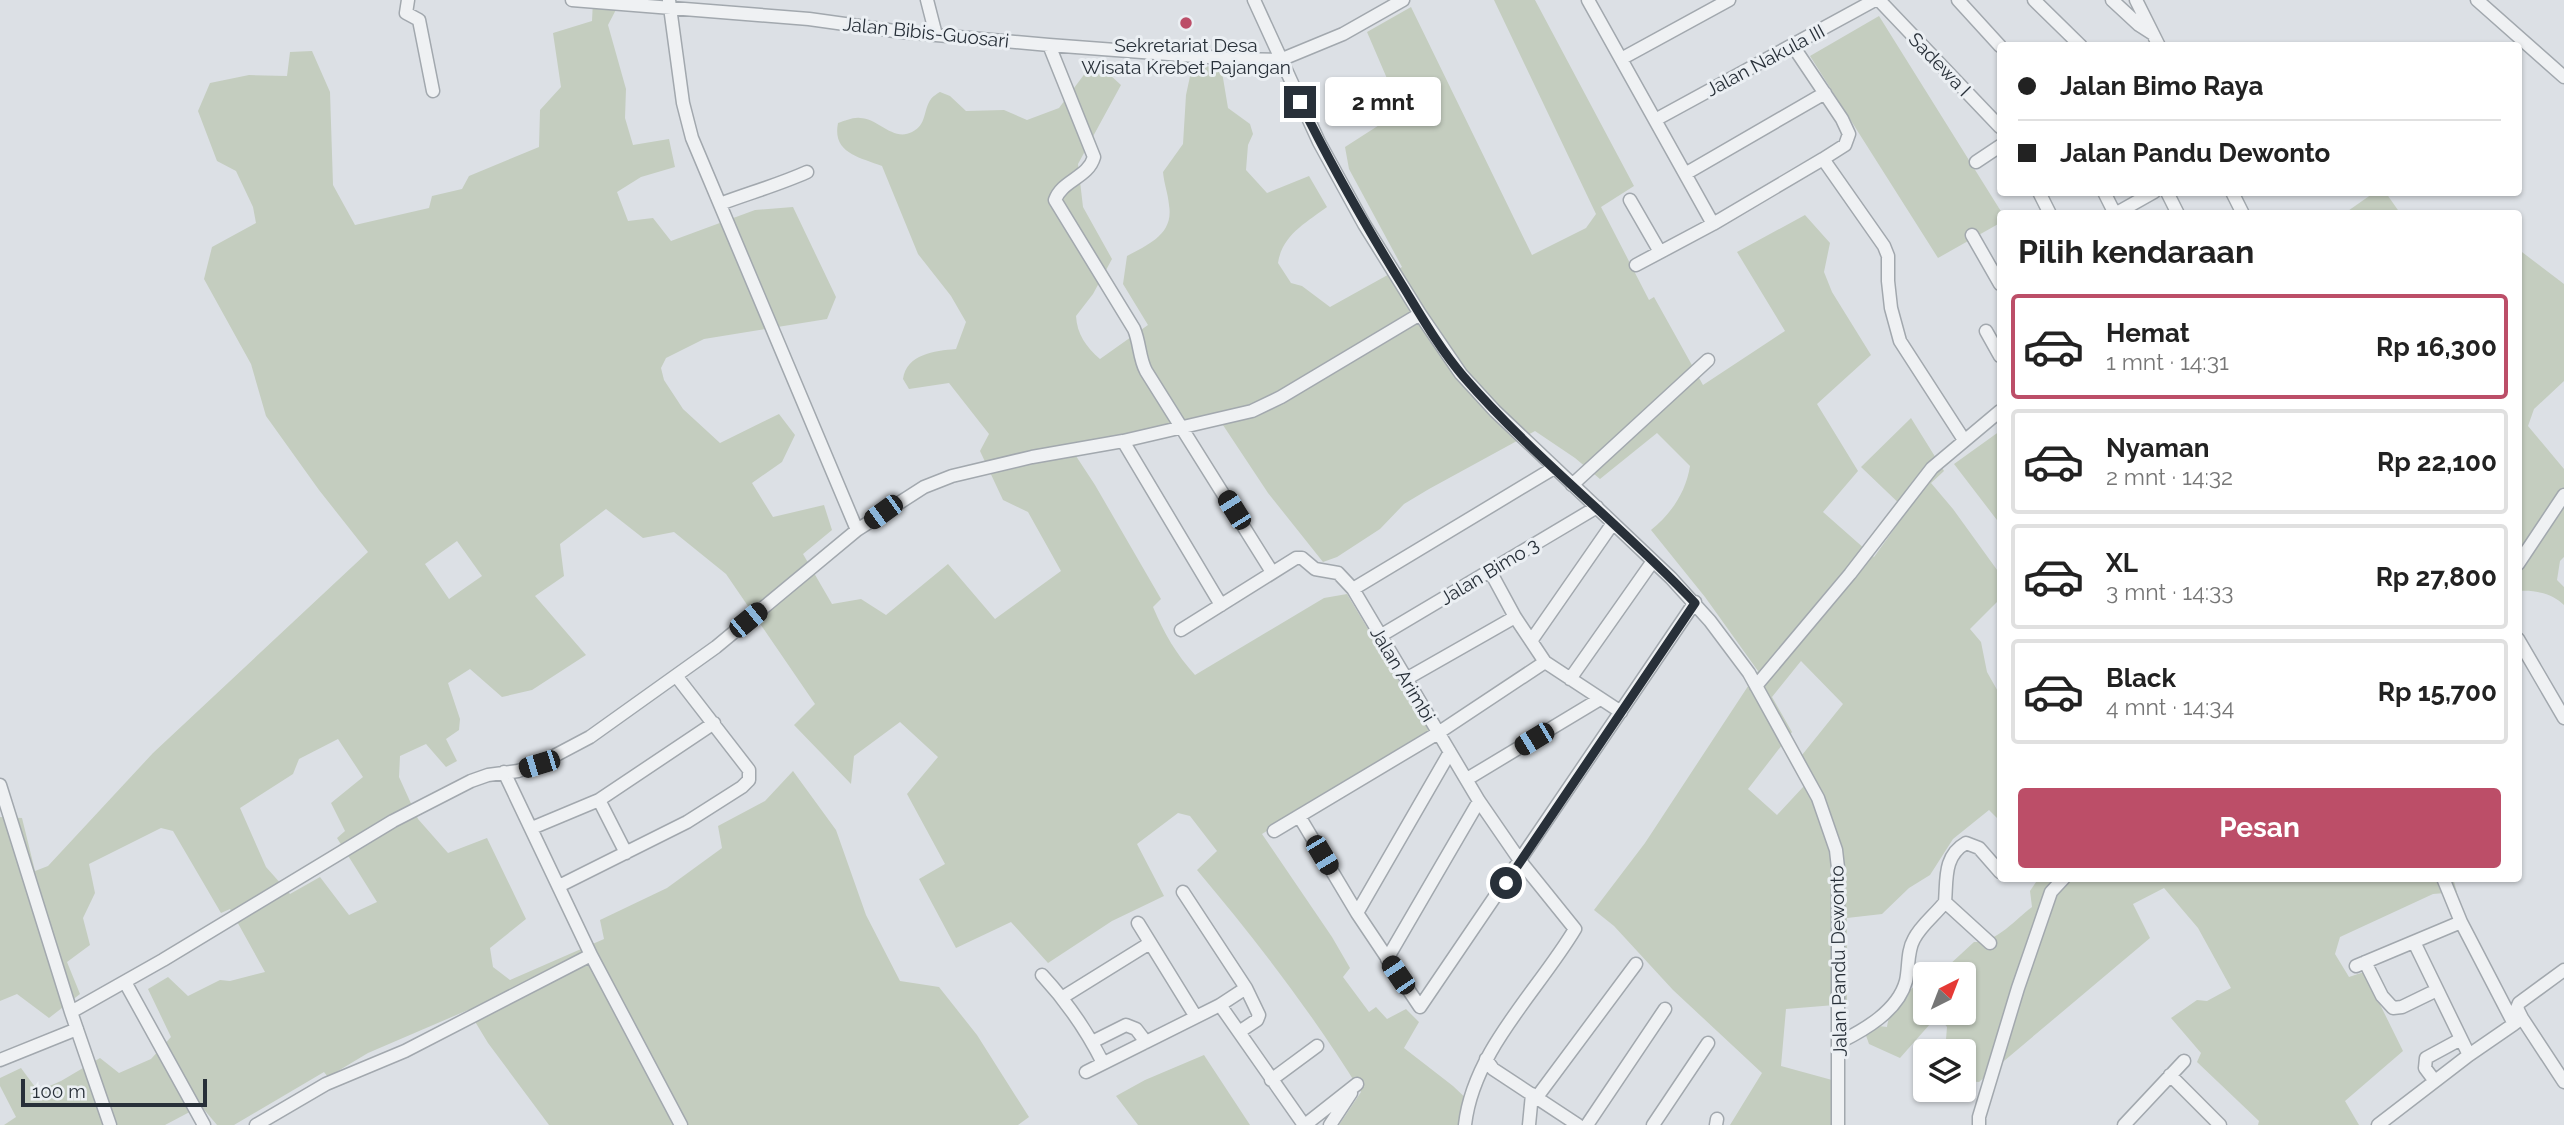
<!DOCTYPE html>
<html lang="id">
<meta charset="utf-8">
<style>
:root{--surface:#fff;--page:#f6f6f6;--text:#222;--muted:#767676;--line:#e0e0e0;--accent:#bc4e68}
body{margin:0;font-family:Raleway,sans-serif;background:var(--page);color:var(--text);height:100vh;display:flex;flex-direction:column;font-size:26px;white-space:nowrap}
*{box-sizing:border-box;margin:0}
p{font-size:23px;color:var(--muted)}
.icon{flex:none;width:38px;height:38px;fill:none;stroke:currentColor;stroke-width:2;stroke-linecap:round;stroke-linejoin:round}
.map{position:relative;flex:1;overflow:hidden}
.sheet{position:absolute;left:1997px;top:210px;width:525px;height:672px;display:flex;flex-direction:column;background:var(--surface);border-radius:7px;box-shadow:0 2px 5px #0004}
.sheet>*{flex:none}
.banner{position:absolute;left:1997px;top:42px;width:525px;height:154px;border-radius:7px;box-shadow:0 2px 5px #0004;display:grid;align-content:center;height:154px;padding:0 21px;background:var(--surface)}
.needle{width:46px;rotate:42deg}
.controls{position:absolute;left:1913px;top:962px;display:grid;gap:14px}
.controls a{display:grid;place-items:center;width:63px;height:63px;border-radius:7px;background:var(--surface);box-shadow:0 2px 5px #0004;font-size:35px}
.scale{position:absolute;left:21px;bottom:18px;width:186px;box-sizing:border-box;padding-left:7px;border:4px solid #283039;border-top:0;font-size:19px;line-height:24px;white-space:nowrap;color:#283039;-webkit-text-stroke:5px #ebeff3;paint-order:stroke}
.end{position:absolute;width:32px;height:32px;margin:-16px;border:9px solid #283039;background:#fff;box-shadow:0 0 0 4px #fff}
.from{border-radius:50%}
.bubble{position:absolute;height:49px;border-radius:7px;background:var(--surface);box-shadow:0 2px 5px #0004;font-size:23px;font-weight:700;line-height:49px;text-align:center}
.car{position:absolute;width:21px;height:42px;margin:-21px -10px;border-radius:9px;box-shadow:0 0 5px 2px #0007;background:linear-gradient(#222 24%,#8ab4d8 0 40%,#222 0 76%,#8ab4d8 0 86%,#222 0)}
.banner b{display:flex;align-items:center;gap:24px;height:66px;font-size:26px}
.banner b+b{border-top:2px solid var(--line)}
.banner i{width:18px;height:18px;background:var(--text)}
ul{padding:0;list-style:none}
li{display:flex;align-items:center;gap:21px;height:105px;margin:0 14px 10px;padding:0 7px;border:4px solid var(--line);border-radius:7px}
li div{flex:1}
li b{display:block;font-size:26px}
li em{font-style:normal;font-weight:700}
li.active{border-color:var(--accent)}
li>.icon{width:63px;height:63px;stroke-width:1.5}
h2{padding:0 21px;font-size:32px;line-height:84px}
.primary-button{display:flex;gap:14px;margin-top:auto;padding:14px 21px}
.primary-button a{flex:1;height:80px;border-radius:7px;background:var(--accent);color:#fff;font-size:28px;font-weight:700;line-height:80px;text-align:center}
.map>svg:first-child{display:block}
.green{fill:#c4cdbf;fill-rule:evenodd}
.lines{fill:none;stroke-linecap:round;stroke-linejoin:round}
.minor-casing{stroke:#a2a8ae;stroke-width:15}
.minor{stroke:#eff1f3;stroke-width:12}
.route{stroke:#283039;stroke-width:9}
.poi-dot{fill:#bc4e68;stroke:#ebeff3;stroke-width:2.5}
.labels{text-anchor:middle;stroke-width:6;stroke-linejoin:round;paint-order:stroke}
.street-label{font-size:19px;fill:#283039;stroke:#ebeff3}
.poi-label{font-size:19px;fill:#283039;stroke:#ebeff3}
</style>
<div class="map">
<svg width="2564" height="1125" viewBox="0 0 2564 1125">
<rect width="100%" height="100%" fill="#dce0e5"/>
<path class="green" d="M593 0H621L608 25 626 89 625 118 633 145 669 139 675 167 641 177 617 192 628 221 653 218 671 241 755 210 793 207 836 297 827 319 704 339 666 358 661 368 664 380 683 409 720 443 779 414 795 435 782 462 752 483 773 517 824 505 832 530 803 554 832 604 861 599 886 615 948 564 995 619 1061 571 1028 512 1003 500 980 451 989 434 949 383 909 389 903 379C907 354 934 351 956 349L966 322 951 296 918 254 882 166C859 157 832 153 838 123 845 121 853 117 860 118 878 118 893 142 912 132 927 125 923 110 931 99 931 98 939 92 940 92L950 96 966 111 1004 110 1027 120 1059 108 1086 72 1110 75 1121 85 1078 164 1083 207 1112 259 1093 294 1076 316C1077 334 1086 347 1100 359L1148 325 1123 284 1127 256C1149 244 1174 234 1169 205 1168 193 1164 184 1163 172L1183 144 1186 95 1192 67 1221 66 1228 108 1250 124 1253 134 1248 145 1246 170 1267 193 1309 176 1327 207C1307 222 1282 235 1278 263L1291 283 1302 286 1330 307 1402 267 1349 169 1345 147 1401 111 1367 32 1411 7 1532 255 1586 228 1596 214 1494 0H1535L1634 186 1601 207 1649 300 1654 297 1703 385 1785 331 1737 252 1805 215 1830 243 1824 272 1832 292 1871 355 1817 404 1858 471 1823 512 1874 557 1907 511 1861 467 1911 418 1944 471 1931 483 1953 509 2000 574V599L1970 629 1981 642 1987 672 2000 695V821L1989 810 1953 839 1930 875 1909 888 1882 914 1847 918V1004L1786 1009 1781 1066 1832 1080 1831 1125H1730L1762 1073 1673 990 1614 926 1594 910 1645 843 1758 671 1705 597 1651 530C1671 514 1686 492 1690 466L1657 433 1600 479 1575 458 1535 431 1429 489 1404 504 1380 529 1337 557 1323 562 1268 493 1215 413 1158 428 1074 445 1076 456 1095 485 1161 599 1153 607C1164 633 1176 654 1195 675L1324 598 1347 594 1429 731 1262 834 1332 937 1350 968 1343 977 1369 1012 1376 1007 1387 1019 1406 1009 1419 1022 1404 1048 1453 1086 1472 1104 1461 1125H1339L1361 1092C1313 1014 1256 940 1197 870L1217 851 1190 816 1178 813 1137 844 1164 896 1112 921 1048 963 1011 922 956 948 919 879 945 864 907 794 938 757 900 722 854 756 851 784 794 725 815 704 726 574 674 532 643 538 606 509 560 544 564 576 535 596 586 655 532 690 502 697 470 669 448 683 460 719 459 730 446 739 457 761 446 767 426 744 400 756 399 777 418 819 448 853 487 838 526 919 490 948 493 967 510 980 604 939 600 920 667 888 722 848 718 826 765 801 793 771 836 830 866 915 900 981 939 987 977 1035 1029 1117 1018 1125H549L488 1043 468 1010 368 1053 328 1077 324 1072 234 1125H217L201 1106 165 1125H4L16 1117 0 1086V1078L21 1068 38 1091 61 1081 100 1058 119 1073 151 1059 171 1037 148 989 168 977 188 996 220 980 230 981 265 972 230 909 221 913 173 831 161 828 89 864 95 893 83 918 90 945 67 962 80 994 49 1018 17 994 0 1001V817L22 818 35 871 48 866 153 753 368 552 319 490 266 416 251 364 204 279 212 247 256 223 253 207 236 171 217 161 198 111 210 83 249 75 287 76 290 52 312 51 330 92 333 185 355 225 429 208 432 196 462 189 469 176 539 147 540 110 561 87 553 33 592 21ZM457 541 482 576 449 599 425 564ZM1801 661 1843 704 1794 765 1804 786 1777 815 1748 789 1792 732 1772 697ZM338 739 363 777 331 803 345 831 337 838 377 902 349 915 320 877 290 894 266 867 240 808 293 774 299 759Z
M1879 16 2002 213 2000 223 1938 258 1810 56Z
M2375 192 2386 193 2400 213H2345Z
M2518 249 2564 284V381L2534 409 2528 426 2564 469V557L2560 561 2557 580 2564 587V605C2552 593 2535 590 2518 591Z
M2000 431V524L1954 464Z
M2453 878 2457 892 2433 894 2340 937 2335 954 2349 977 2364 972 2403 1051 2345 1101 2359 1125H2258L2259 1121 2197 1062 2201 1053 2171 1018 2197 1000 2207 1001 2231 988 2198 928 2164 888 2133 904 2150 938 1979 1082 1964 1081V1052H1945L1947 1027 1938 1015 1900 1058 1869 1044 1862 1024 1887 1027C1889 1008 1909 988 1925 980V1013H1964V975H1927L1930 962 1948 966 1974 942C1995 944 2016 919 2032 907L2030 891 2038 879Z
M1204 1055 1250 1125H1138L1116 1096 1145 1080Z"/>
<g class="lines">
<g class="minor-casing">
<path id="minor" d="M408 0 406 13 419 20 433 91
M572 0 809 19 902 32 1049 45 1235 59 1280 60 1343 34 1403 0
M669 0 683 103 692 138 857 530
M927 0 936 35
M1254 0 1319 142 1364 224 1420 314 1461 374 1495 411 1671 578 1710 621 1749 673 1818 798 1836 850 1838 868V1125
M1588 0 1713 224
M1879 0 2000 127
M1958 0 2000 46
M2034 0 2081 46
M2112 0 2139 25 2153 34
M2136 0 2159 46
M2477 0 2564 77
M1049 45 1094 157C1088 178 1062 180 1055 200L1134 329C1140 343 1139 358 1146 371L1272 572
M1793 46 1842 119 1849 134 1845 145 1823 159 1884 246 1888 256V281L1891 308 1900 341 1964 440
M1621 59 1729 0
M1655 120 1875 0
M1976 162 2000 146
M1685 174 1825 93
M2039 192 2050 214
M2104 192 2115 214
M2167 192 2178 214
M2232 192 2243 214
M1630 200 1660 252
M720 204C749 193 778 185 807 172
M2115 214 2154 192
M1972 235 2000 284
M1636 265 1713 224 1823 159
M1986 331 2000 356
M1123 441 1221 605
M1572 485 1708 360
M2518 564 2564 495
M1490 571 1515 617 1545 662 1621 712
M1353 589 1554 468
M1181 630 1296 558H1302L1315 569 1338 573 1353 589 1479 801 1521 862 1575 929C1538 991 1473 1051 1465 1125
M1380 636 1597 507
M2518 639 2564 718
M1531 641 1613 523
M1406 679 1515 617
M1570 679 1653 561
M1756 686 1850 574 1932 468 2000 411
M504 772 591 955 681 1125
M1467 779 1600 699
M0 785 71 1012 110 1125
M599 800 626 853
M1299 816 1357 913 1450 752
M532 828 599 800 714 723
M1274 831 1438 733 1545 662
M559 886 687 822 742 787 749 780V770L677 677
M1945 902 1990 943
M1357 913 1420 1007 1695 602
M1138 923 1196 1017
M2414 942 2469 1055
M1387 959 1479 801
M2365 962 2382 996 2393 1008 2402 1007 2437 990
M2356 966 2461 922 2443 878
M1042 975C1067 1002 1087 1031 1103 1063
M125 982 204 1125
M1063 997 1150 943
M1220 1005 1304 1125
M71 1012 163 960 393 821 471 781 488 775 518 771 539 764 590 737 716 647 857 530 924 487 952 476 1032 457 1123 441 1252 411 1281 397 1420 314
M2522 1018 2517 1008 2519 1003 2564 970
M2514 1024 2522 1018 2564 1082
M1239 1032 1257 1020 1259 1015 1246 988
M1092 1042 1126 1025 1136 1029 1146 1042
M1840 1042C1864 1030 1898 1011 1906 981 1909 968 1907 951 1914 939 1921 925 1935 915 1945 902 1947 880 1943 856 1966 843L1979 848 2000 872
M1486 1059 1493 1069 1578 1125
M0 1060 77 1029
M1086 1072 1220 1005 1246 988 1183 892
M2170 1075 2220 1125
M1271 1080 1317 1046
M2434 1080 2425 1068 2426 1058 2461 1039
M1537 1097 1636 964
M256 1125 326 1084 405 1051 591 955
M1305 1125 1357 1084
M1330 1125 1351 1093
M1529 1125 1532 1094
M1587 1125 1665 1009
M1653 1125 1708 1043
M1716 1125 1717 1119
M1979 1125V1117L2018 988 2051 892 2064 878
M2124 1125 2184 1061
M2378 1125 2469 1055 2514 1024 2461 922"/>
</g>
<use href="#minor" class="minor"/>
</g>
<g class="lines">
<path class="route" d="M1300 102C1331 165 1364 223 1401 283 1420 314 1439 348 1463 376 1534 458 1620 524 1695 603L1506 883"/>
</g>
<circle class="poi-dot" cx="1186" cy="23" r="7"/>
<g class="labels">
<g class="street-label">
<text transform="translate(926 32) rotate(6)" y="7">Jalan Bibis-Guosari</text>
<text transform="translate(1765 60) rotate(-28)" y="7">Jalan Nakula III</text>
<text transform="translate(1940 64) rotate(46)" y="7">Sadewa I</text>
<text transform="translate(1489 571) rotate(-31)" y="7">Jalan Bimo 3</text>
<text transform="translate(1403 674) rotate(59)" y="7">Jalan Arimbi</text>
<text transform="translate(1838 961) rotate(-91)" y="7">Jalan Pandu Dewonto</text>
</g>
<g class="poi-label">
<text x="1186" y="52">Sekretariat Desa<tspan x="1186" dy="22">Wisata Krebet Pajangan</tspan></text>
</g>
</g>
</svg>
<div class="controls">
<a><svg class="needle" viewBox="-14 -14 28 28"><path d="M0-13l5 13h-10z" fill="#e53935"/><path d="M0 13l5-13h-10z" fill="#767676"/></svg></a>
<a><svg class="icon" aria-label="layers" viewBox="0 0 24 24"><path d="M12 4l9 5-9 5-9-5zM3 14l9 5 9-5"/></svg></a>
</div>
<div class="scale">100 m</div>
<i class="end from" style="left:1506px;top:883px"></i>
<i class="end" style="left:1300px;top:102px"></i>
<div class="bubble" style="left:1325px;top:77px;width:116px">2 mnt</div>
<i class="car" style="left:1234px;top:510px;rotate:328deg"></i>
<i class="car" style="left:883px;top:512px;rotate:234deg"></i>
<i class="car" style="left:748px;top:620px;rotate:51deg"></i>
<i class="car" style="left:1534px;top:739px;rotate:239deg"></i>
<i class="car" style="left:539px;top:764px;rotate:253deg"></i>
<i class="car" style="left:1322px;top:855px;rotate:149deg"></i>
<i class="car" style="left:1398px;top:975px;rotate:326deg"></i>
<div class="banner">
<b><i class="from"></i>Jalan Bimo Raya</b>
<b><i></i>Jalan Pandu Dewonto</b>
</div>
<section class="sheet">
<h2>Pilih kendaraan</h2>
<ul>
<li class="active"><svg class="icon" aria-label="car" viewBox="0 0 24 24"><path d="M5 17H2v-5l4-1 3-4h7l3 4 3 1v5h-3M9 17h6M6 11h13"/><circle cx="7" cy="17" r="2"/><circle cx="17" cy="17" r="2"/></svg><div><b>Hemat</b><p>1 mnt · 14:31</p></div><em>Rp 16,300</em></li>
<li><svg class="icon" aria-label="car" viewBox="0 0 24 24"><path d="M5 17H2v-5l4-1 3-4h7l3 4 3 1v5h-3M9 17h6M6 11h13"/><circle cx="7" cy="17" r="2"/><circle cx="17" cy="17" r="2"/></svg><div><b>Nyaman</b><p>2 mnt · 14:32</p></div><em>Rp 22,100</em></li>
<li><svg class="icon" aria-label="car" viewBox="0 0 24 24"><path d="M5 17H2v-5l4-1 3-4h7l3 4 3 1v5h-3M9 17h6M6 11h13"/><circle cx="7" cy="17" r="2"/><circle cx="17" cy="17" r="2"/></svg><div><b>XL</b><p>3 mnt · 14:33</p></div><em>Rp 27,800</em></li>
<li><svg class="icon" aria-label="car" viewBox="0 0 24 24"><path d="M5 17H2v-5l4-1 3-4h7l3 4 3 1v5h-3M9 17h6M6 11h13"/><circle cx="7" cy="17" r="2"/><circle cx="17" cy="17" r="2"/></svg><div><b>Black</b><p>4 mnt · 14:34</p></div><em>Rp 15,700</em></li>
</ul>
<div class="primary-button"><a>Pesan</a></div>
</section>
</div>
